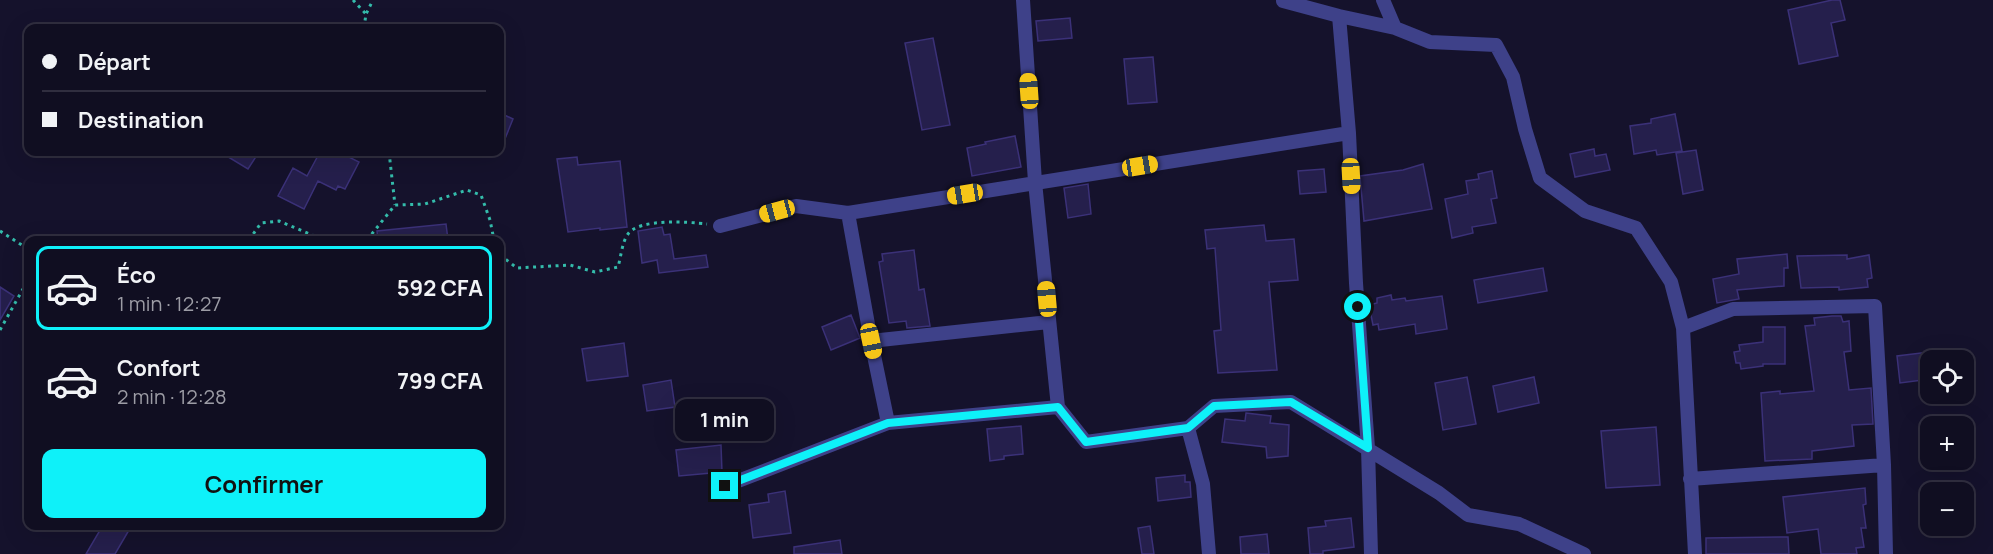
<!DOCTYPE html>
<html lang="fr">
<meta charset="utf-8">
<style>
:root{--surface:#100e21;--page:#1e1c2e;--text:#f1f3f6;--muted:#9c9ca5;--line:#302e3f;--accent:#0ef1f9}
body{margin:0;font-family:Manrope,sans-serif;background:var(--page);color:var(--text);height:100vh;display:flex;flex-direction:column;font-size:22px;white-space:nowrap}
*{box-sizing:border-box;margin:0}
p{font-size:20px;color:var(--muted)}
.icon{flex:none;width:33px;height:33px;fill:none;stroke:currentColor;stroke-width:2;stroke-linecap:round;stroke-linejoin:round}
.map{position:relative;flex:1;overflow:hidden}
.sheet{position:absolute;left:24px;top:236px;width:480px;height:294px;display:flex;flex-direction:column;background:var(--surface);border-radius:12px;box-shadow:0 6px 24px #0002,0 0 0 2px var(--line)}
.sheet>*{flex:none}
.guide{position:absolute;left:24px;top:24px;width:480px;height:132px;border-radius:12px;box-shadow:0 6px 24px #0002,0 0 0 2px var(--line);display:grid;align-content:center;height:132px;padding:0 18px;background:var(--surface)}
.tools{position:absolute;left:1920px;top:350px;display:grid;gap:12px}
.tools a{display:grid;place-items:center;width:54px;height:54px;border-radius:12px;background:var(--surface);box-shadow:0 6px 24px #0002,0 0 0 2px var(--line);font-size:30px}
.end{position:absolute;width:27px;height:27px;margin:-14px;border:8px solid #0ef1f9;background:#111;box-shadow:0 0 0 3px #111}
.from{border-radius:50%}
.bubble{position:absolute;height:42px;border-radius:12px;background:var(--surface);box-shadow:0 6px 24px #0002,0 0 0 2px var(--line);font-size:20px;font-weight:700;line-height:42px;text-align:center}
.car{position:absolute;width:18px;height:36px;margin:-18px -9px;border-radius:8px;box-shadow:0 0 4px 2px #0007;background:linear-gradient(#f5c518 24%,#345 0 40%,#f5c518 0 76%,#345 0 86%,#f5c518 0)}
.guide b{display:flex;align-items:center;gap:21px;height:57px;font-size:22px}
.guide b+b{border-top:2px solid var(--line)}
.guide i{width:15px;height:15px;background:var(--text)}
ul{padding:10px 0 0;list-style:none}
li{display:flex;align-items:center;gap:18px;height:84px;margin:0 12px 9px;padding:0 6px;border:3px solid transparent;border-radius:12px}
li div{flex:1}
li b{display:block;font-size:22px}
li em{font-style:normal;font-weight:700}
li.on{border-color:var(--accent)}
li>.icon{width:54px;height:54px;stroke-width:1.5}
.action{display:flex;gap:12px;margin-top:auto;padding:12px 18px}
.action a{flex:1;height:69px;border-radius:12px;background:var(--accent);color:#111;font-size:24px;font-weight:700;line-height:69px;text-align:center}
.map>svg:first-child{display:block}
.building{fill:#251f4c;stroke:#3b3178;stroke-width:1.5}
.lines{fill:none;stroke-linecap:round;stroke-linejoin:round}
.path{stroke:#34bcab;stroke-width:3;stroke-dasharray:3 4.5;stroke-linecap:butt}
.minor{stroke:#3e4189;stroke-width:14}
.route{stroke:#0ef1f9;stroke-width:8}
</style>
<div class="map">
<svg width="1993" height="554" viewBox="0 0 1993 554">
<rect width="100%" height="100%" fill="#15122c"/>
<path class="building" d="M1832 0H1840L1845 20 1831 23 1838 56 1799 64 1788 10Z
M1070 18 1072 38 1038 41 1036 21Z
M933 38 950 125 922 130 905 43Z
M1153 57 1157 102 1128 104 1124 59Z
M500 113 513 119 500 151Z
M1675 114 1682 151 1657 155 1656 150 1634 154 1630 126 1651 123V119Z
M1015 136 1021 167 972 176 967 148 986 144 985 142Z
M1594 149 1595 156 1606 154 1610 170 1575 177 1570 154Z
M1696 150 1703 190 1683 194 1676 153Z
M220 152H259L248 169Z
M320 152H339L359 162 345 189 338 186 336 190 318 181 304 209 278 196 293 168 307 176Z
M577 157 578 165 620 161 627 227 600 230V228L568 232 557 159Z
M1423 164 1432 209 1364 221 1360 176 1403 170Z
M1324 169 1326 192 1300 194 1298 171Z
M1492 171 1497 198 1491 199 1496 223 1472 227 1473 233 1452 238 1445 199 1468 194 1466 181 1479 179 1478 174Z
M1088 184 1091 214 1068 218 1064 188Z
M446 224 448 240H378L377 231Z
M1264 225 1266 241 1294 239 1298 280 1269 282 1277 370 1218 373 1214 331 1221 330 1215 248 1207 249 1205 230Z
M662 227 664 235 670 234 674 259 706 255 708 267 659 273 657 260 642 263 638 231Z
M914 250 919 290 924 289 930 326 907 328 906 321 889 323 879 262 883 261 882 254Z
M1787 254 1788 268H1784V286L1737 290 1739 299 1717 303 1713 279 1739 274 1737 259Z
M1847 255V259L1869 255 1872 278 1867 279 1868 287 1839 290V287L1801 288 1797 256Z
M1543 268 1547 291 1478 303 1474 280Z
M0 287 14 296 0 320Z
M1391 295 1392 300 1405 298 1406 301 1442 296 1447 329 1416 334 1415 324 1379 330 1378 324 1373 325 1369 305 1377 303V298Z
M851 315 860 338 831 350 822 327Z
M1832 316H1841L1843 322 1849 321 1851 351 1844 352 1849 390 1871 388 1873 424 1852 425 1854 446 1812 451V459L1765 461 1761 393 1780 391V394L1814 391 1805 326 1815 325 1814 318Z
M1763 327H1785V364H1763V366L1741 369 1740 363H1736L1734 352 1740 351 1739 345 1763 342Z
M624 343 628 376 587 381 582 349Z
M1929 352 1930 379 1900 383 1897 356Z
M1467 377 1476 424 1443 430 1435 383Z
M1534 377 1539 403 1498 412 1493 386Z
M671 380 675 407 647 411 643 385Z
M1246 413 1271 416 1270 423 1289 425 1288 456 1267 458 1266 447 1222 442 1225 419 1245 421Z
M1021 426 1023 454 1004 456V459L990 461 987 429Z
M1656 427 1660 485 1606 488 1601 431Z
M721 445 722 472 679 476 676 450Z
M1185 475V482H1190L1191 497 1158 501 1156 478Z
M1865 488 1866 504 1863 505 1866 528H1861L1864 547 1856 548 1857 554H1821L1818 529 1787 533 1783 497Z
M785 491 791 533 753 538 749 505 769 502 768 494Z
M1351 518 1354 547 1323 551V554H1310L1308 528 1326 526 1325 521Z
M103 525H132L115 554H86Z
M1150 526 1154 554H1142L1138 528Z
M1267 534 1269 554H1241L1240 537Z
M1788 537 1789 554H1706V538Z
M840 540 842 554H794V547Z"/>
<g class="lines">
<path class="path" d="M353 0 366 14
M364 28 366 14 373 0
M389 152 395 205
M0 231 28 249
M249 240 261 223 279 221 324 240
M367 240 395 205 425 204 467 190 481 195 490 220 494 240
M500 255 517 268 570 265 595 272 618 267C621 257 622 242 628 234 639 218 690 222 707 224
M0 330 28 280"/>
<path class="minor" d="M1023 0 1035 182 1058 407 1086 442 1188 428 1214 406 1291 402 1439 493 1468 515 1519 524 1584 554
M1383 0 1395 28
M1283 1 1339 16 1395 28 1430 42 1496 45 1513 77 1525 129 1540 178 1585 211 1636 228 1671 282 1683 328 1695 554
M1339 16 1349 133 1356 283 1368 448 1371 554
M848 213 871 341 888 423
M720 226 796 206 848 213 1349 133
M1683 328 1733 309 1875 306 1884 465 1886 554
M871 341 1049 322
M1188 428 1203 484 1209 554
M1690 479 1884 465
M725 486 888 423 1058 407"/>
</g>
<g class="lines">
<path class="route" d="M725 486 888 423 1058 407 1086 442 1188 428 1214 406 1291 402 1368 448 1358 307"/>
</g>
</svg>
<div class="tools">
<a><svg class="icon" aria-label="locate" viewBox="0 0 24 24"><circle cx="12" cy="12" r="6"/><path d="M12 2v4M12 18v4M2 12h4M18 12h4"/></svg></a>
<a>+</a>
<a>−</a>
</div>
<i class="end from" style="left:1358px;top:307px"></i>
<i class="end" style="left:725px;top:486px"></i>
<div class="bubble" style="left:675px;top:399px;width:99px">1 min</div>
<i class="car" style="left:1029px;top:91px;rotate:356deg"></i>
<i class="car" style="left:1140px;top:166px;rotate:81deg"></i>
<i class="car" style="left:1351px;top:176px;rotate:177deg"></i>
<i class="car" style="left:965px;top:194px;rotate:261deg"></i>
<i class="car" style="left:777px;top:211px;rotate:255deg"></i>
<i class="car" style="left:1047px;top:299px;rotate:355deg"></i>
<i class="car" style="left:871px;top:341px;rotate:168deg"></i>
<div class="guide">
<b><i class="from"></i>Départ</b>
<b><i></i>Destination</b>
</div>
<section class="sheet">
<ul>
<li class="on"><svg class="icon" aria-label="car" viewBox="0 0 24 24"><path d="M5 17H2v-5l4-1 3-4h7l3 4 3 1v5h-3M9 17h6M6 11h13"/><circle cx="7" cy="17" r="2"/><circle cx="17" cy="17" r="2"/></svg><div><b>Éco</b><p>1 min · 12:27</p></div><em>592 CFA</em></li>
<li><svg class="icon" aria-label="car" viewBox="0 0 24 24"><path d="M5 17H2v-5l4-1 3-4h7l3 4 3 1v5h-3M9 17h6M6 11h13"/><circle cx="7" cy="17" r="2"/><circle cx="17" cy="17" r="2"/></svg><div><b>Confort</b><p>2 min · 12:28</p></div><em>799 CFA</em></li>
</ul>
<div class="action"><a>Confirmer</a></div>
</section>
</div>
